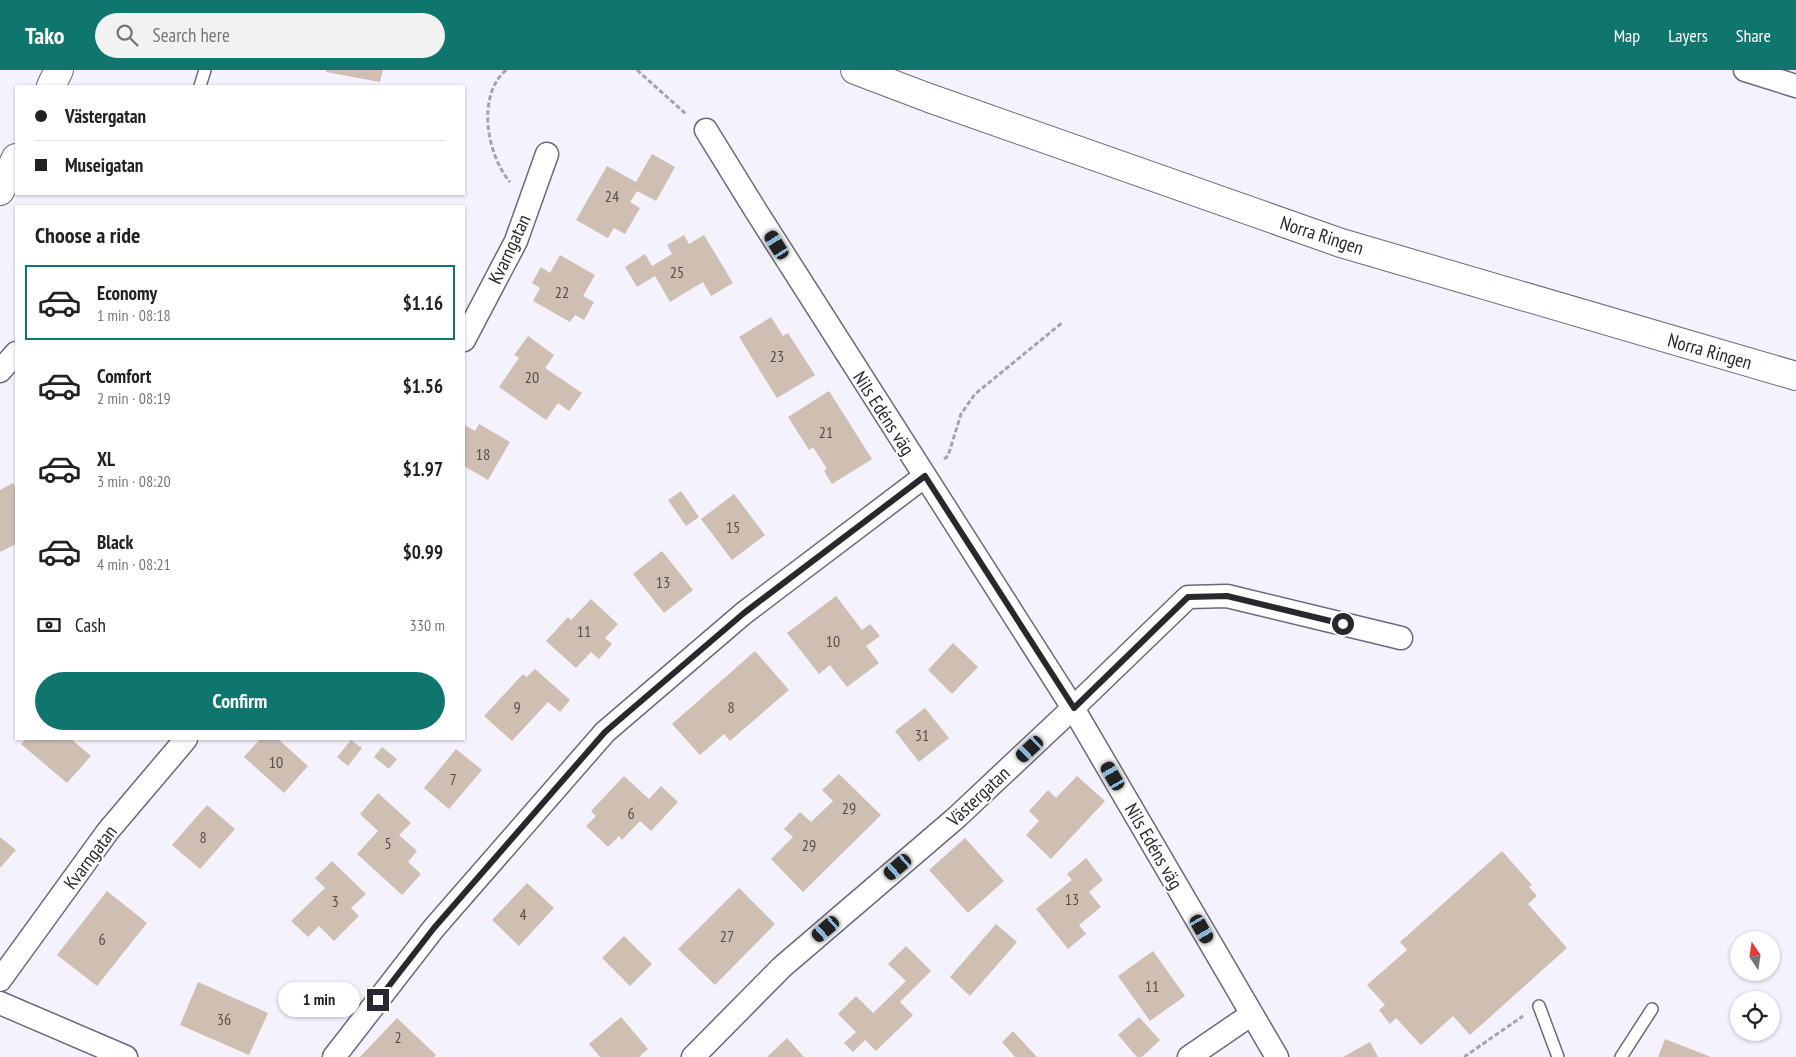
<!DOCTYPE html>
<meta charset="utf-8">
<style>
:root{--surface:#fff;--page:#f2f2f2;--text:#222;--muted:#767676;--line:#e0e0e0;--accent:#0f766e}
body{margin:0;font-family:"PT Sans Narrow",sans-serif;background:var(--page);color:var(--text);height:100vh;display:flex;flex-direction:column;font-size:19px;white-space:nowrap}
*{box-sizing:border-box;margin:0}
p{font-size:16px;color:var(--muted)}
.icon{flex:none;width:28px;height:28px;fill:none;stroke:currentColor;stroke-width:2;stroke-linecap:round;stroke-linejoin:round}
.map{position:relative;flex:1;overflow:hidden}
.sheet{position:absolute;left:15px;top:135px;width:450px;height:535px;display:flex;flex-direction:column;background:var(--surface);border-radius:0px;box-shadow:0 1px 4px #0004}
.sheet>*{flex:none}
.top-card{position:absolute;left:15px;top:15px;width:450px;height:110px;border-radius:0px;box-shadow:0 1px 4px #0004;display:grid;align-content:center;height:110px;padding:0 20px;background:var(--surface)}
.needle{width:32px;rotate:347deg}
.buttons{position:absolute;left:1730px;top:861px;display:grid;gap:10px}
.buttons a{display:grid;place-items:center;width:50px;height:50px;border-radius:50%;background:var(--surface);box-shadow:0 1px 4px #0004;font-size:25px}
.end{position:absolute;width:22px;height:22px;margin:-11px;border:6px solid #29282e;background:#fff;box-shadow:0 0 0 2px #fff}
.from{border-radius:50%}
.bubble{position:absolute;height:35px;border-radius:18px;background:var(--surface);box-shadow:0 1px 4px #0004;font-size:16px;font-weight:700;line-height:35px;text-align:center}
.car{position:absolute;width:15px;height:30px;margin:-15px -8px;border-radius:6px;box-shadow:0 0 4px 1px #0007;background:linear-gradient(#222 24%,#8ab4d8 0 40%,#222 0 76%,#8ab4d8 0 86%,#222 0)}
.top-card b{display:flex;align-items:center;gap:18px;height:48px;font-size:19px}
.top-card b+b{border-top:1px solid var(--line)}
.top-card i{width:12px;height:12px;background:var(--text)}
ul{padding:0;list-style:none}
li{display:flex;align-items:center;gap:15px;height:75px;margin:0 10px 8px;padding:0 10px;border:2px solid transparent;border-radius:0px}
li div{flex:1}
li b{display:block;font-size:19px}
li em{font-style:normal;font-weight:700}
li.selected{border-color:var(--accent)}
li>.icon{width:45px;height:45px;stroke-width:1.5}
h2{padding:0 20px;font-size:22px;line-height:60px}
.pay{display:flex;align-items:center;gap:12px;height:55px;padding:0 20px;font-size:19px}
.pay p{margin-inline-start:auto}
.primary-button{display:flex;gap:10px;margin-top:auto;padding:10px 20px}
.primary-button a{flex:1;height:58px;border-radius:30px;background:var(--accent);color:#fff;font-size:20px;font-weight:700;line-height:58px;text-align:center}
header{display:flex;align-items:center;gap:30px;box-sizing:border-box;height:70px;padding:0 25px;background:var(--accent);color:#fff}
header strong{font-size:24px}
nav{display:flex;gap:28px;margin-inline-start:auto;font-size:18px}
.search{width:350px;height:45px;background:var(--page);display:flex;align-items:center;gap:12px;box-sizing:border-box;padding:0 18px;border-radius:28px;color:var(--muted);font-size:19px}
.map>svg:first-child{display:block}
.building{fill:#cfbfb3}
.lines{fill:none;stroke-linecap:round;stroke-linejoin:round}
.lane-casing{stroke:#6b6979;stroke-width:14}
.street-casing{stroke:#6b6979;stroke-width:25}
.secondary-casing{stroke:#6b6979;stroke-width:30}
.path{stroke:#a5a4ae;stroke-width:3;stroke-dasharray:5 2.5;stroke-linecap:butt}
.lane{stroke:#fff;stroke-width:11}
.street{stroke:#fff;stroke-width:22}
.secondary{stroke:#fff;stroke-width:28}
.route{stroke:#29282e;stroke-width:6}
.labels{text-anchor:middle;stroke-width:4;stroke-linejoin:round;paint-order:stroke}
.number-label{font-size:16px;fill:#524e4f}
.street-label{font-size:19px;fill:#29282e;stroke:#fff}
</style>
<header>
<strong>Tako</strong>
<div class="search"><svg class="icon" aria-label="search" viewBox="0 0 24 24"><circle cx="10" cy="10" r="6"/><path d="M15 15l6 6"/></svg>Search here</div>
<nav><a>Map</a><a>Layers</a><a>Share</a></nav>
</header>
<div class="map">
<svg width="1796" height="987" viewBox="0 0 1796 987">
<rect width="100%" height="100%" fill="#f3f2fd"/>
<path class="building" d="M326 0H383L380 12 326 2Z
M652 84 675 97 656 131 637 121 630 132 640 138 625 164 614 158 608 168 576 150 607 96 636 112Z
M684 165 689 174 704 165 733 213 711 226 703 212 670 232 655 206 637 217 625 197 645 184 652 196 672 184 667 175Z
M560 185 595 205 583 226 594 232 584 250 575 245 570 252 533 231 540 218 532 213 541 197 550 203Z
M771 247 783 266 788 263 815 305 777 328 739 267Z
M528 266 554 285 545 298 582 323 569 341 558 333 546 350 499 317 519 288 514 285Z
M829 321 872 389 832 414 824 401 827 399 813 377 809 380 788 347Z
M479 354 510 372 488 410 464 396V355L475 361Z
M13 413 16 420V474L0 482V420Z
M681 421 699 447 686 456 668 430Z
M734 424 765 465 732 490 701 449Z
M662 481 693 520 664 543 633 504Z
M836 526 862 560 870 554 880 566 866 576 879 593 847 617 830 595 819 604 787 563Z
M591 529 618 554 605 568 612 574 599 589 591 582 576 598 546 571 568 547 571 550Z
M953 573 978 597 952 624 928 600Z
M755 581 789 620 730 671 724 664 700 685 672 654Z
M535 599 570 630 560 642 548 632 512 671 484 646 523 604 527 607Z
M925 638 949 668 919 692 895 661Z
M26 669H71L91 686 67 713 21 674Z
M260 669H278L308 696 284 723 244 687Z
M351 670 362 678 348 696 337 687Z
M382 677 397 689 389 699 374 687Z
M456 679 482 700 449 739 424 718Z
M839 704 881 745 803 822 771 789 793 767 784 759 800 742 811 752 833 731 822 720Z
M624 706 649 729 661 716 678 732 651 761 640 751 622 770 619 766 608 777 586 756 596 746 591 741Z
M1077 706 1105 731 1051 789 1026 765 1039 751 1029 741 1048 720 1056 728Z
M378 723 411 753 399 765 417 781 408 792 421 804 402 825 357 784 378 761 360 744Z
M207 735 235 759 200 799 172 775Z
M0 767 16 780 0 798Z
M965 768 1004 811 968 843 929 800Z
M1502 781 1532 815 1529 817 1537 826 1528 834 1567 878 1470 965 1453 946 1421 975 1396 948 1390 954 1379 940 1385 935 1367 915 1407 880 1400 872Z
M1086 788 1103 810 1089 822 1101 837 1079 855 1086 864 1068 879 1036 839 1072 810 1067 804Z
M332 791 366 824 351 838 359 846 334 871 319 856 308 867 291 851 325 818 315 808Z
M527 813 554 838 519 876 492 850Z
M739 818 775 854 715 915 678 879Z
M107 821 147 853 97 916 57 885Z
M996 854 1017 872 970 926 950 907Z
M624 866 652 894 630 916 602 888Z
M906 876 931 901 900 932 913 945 876 981 865 970 853 982 844 973 856 962 838 944 856 926 873 943 906 911 888 894Z
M1153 881 1185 926 1150 951 1118 906Z
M198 912 268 943 249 985 180 955Z
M621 947 648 979 639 987H600L589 974Z
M1139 947 1160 970 1142 987H1137L1118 965Z
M397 948 436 985 434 987H360Z
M1013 961 1037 987H1015L1002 972Z
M787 968 804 987H767Z
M1665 969 1711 987H1658Z
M1370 972 1378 987H1343Z"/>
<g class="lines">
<g class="lane-casing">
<path id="lane" d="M200 16 205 0
M1539 936 1558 987
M1621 987 1652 939"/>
</g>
<g class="street-casing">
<path id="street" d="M1745 0 1796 16
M706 60 756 141 1073 638 1277 987
M464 270 516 171 547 84
M0 301 16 283
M0 910 108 761 186 669
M0 933 126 987
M334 987 434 858 605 662 744 543 925 406
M693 987 782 897 957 747 1073 638 1188 527 1227 526 1401 568
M1189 987 1252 944"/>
</g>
<g class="secondary-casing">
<path id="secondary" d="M855 0 929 28 1341 173 1796 306
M51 16 59 0
M0 121 16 88"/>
</g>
<path class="path" d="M506 0C476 26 487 85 510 112
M637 0 686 44
M944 389 948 386 961 344 975 324 1063 252
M1464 987 1523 946"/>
<use href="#lane" class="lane"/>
<use href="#street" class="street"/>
<use href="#secondary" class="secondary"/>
</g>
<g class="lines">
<path class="route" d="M378 930 434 858 605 662 744 543 925 406 1074 638 1188 527 1227 526 1343 554"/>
</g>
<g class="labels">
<g class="number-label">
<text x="612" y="132">24</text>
<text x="677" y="208">25</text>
<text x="562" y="228">22</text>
<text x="777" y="292">23</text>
<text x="532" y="313">20</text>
<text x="826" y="368">21</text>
<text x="483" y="390">18</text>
<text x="733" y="463">15</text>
<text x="663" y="518">13</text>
<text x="584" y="567">11</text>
<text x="833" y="577">10</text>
<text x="517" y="643">9</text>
<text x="731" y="643">8</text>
<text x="922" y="671">31</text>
<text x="276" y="698">10</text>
<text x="453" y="715">7</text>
<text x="849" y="744">29</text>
<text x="631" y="749">6</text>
<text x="203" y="773">8</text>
<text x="388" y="779">5</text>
<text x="809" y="781">29</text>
<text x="1072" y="835">13</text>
<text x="335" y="837">3</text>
<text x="523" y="850">4</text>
<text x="727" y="872">27</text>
<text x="102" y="875">6</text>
<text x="1152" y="922">11</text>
<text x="224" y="955">36</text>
<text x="398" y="973">2</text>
</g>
<g class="street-label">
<text transform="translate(1322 165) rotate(18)" y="7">Norra Ringen</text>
<text transform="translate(509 179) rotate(-65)" y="7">Kvarngatan</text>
<text transform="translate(1710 281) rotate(16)" y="7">Norra Ringen</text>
<text transform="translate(884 343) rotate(57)" y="7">Nils Edéns väg</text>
<text transform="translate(978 726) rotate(-43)" y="7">Västergatan</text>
<text transform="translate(1154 776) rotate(60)" y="7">Nils Edéns väg</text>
<text transform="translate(90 787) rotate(-53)" y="7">Kvarngatan</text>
</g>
</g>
</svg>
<div class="buttons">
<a><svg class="needle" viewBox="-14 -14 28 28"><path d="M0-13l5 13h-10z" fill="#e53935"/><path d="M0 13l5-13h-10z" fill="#767676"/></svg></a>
<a><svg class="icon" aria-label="locate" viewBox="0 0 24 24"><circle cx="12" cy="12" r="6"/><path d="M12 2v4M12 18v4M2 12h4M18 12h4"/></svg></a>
</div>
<i class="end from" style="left:1343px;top:554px"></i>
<i class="end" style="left:378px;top:930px"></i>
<div class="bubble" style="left:278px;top:912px;width:82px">1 min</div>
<i class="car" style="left:777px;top:175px;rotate:328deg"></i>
<i class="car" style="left:1030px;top:679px;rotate:227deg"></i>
<i class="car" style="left:1113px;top:706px;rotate:330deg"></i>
<i class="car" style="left:898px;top:797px;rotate:229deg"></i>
<i class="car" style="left:826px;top:859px;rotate:229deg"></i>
<i class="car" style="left:1202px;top:859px;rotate:150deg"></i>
<div class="top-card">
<b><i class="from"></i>Västergatan</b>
<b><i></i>Museigatan</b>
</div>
<section class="sheet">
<h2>Choose a ride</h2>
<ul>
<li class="selected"><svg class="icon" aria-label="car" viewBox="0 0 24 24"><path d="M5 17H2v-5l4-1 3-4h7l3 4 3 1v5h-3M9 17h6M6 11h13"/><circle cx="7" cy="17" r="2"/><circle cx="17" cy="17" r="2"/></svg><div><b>Economy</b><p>1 min · 08:18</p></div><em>$1.16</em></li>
<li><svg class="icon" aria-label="car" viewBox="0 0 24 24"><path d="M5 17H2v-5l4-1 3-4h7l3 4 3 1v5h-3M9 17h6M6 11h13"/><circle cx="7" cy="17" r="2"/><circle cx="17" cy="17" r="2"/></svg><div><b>Comfort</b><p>2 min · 08:19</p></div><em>$1.56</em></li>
<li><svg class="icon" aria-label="car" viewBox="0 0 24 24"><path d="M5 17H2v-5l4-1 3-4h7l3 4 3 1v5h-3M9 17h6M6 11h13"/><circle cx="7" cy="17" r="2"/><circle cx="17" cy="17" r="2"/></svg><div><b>XL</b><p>3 min · 08:20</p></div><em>$1.97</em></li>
<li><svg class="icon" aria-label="car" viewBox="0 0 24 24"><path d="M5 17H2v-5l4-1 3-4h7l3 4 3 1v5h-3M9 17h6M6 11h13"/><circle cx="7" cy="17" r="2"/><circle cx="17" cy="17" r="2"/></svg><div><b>Black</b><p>4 min · 08:21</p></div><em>$0.99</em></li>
</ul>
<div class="pay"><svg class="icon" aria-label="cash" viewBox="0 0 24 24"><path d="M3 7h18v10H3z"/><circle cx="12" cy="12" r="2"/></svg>Cash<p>330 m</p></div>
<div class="primary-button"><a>Confirm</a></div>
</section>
</div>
